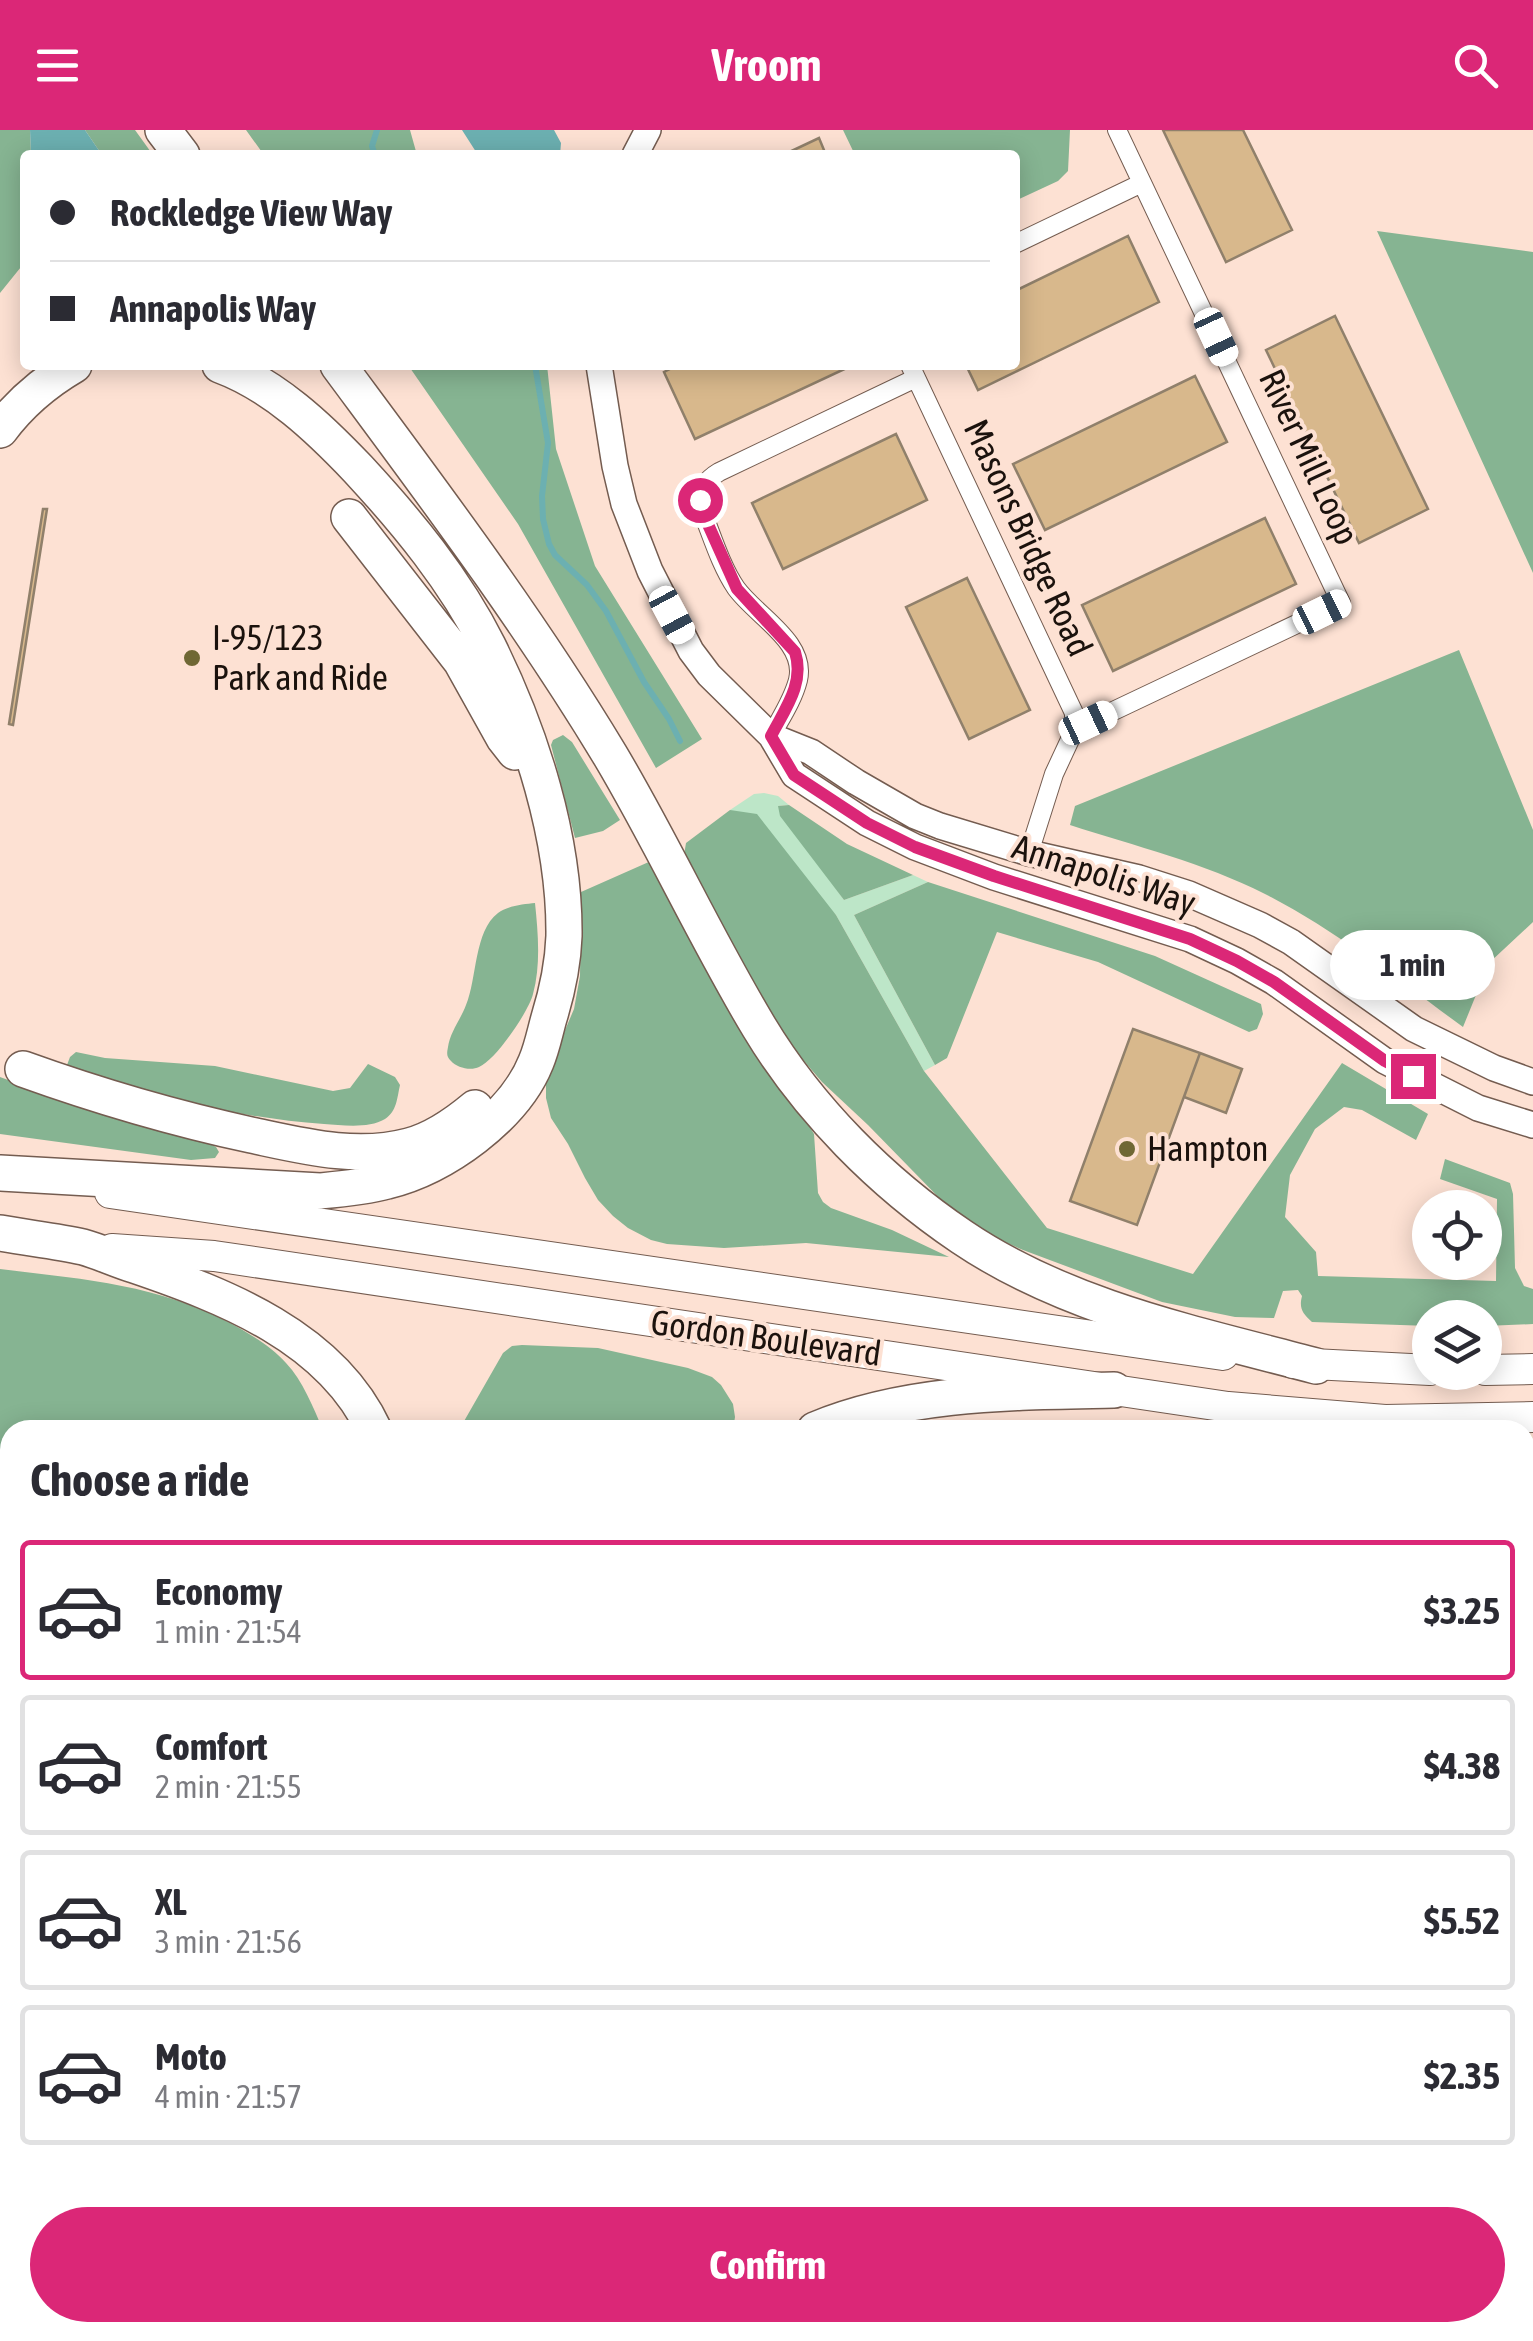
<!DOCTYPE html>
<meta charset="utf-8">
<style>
:root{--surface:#fff;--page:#f2f2f3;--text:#2b2b33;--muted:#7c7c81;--line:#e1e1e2;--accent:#db2777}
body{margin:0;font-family:"Asap Condensed",sans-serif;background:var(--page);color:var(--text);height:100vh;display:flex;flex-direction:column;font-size:38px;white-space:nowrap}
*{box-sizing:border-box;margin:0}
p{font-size:32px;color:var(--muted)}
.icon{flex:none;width:55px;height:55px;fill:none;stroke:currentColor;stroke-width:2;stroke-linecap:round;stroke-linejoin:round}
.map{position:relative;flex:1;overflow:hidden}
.sheet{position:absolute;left:0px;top:1290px;width:1535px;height:922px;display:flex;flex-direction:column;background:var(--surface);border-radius:30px 30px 0 0;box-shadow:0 5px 25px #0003}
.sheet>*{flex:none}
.hud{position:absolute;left:20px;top:20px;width:1000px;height:220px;border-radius:10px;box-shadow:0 5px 25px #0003;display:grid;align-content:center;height:220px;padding:0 30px;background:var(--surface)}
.tools{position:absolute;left:1412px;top:1060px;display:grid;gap:20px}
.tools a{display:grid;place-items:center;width:90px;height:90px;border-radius:50%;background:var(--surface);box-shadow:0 5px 25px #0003;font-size:50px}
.end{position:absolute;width:45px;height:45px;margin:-22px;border:12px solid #db2777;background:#fff;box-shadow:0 0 0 5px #fff}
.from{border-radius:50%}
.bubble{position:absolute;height:70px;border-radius:35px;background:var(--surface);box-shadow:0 5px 25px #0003;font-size:32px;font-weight:700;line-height:70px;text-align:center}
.car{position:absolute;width:30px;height:60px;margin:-30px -15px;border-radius:12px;box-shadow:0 0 8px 2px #0007;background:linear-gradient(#fff 24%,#345 0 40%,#fff 0 76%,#345 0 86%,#fff 0)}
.hud b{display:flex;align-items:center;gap:35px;height:95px;font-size:38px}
.hud b+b{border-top:2px solid var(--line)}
.hud i{width:25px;height:25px;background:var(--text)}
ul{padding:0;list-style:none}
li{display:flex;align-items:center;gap:30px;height:140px;margin:0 20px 15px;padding:0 10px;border:5px solid var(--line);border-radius:10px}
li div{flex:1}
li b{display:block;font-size:38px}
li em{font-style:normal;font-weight:700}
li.active{border-color:var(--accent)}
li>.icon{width:90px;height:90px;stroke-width:1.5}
h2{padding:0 30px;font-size:45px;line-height:120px}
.action{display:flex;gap:20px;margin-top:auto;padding:20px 30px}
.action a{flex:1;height:115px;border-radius:60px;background:var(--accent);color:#fff;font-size:40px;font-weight:700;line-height:115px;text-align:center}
header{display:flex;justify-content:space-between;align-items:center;height:130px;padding:0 30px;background:var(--accent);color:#fff;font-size:45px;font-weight:700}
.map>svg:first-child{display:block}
.green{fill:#bde6c8}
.forest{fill:#86b492}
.water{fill:#6cb0b1}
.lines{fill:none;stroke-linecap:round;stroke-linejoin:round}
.stream{stroke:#6cb0b1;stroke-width:6}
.building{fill:#d8b88c;stroke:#90806b;stroke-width:2.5}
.street-casing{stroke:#745c50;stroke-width:20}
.secondary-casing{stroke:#745c50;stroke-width:28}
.primary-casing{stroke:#745c50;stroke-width:32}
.highway-casing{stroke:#745c50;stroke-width:38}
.street{stroke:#fff;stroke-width:18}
.secondary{stroke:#fff;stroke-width:25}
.primary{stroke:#fff;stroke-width:30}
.highway{stroke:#fff;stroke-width:35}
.route{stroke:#db2777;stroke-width:12}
.poi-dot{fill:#6f6734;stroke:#fde1d3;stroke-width:4}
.labels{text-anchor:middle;stroke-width:8;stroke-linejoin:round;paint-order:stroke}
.street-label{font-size:35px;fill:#1b120d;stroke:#fde1d3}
.poi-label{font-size:35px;fill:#1b120d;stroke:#fde1d3;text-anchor:start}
</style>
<header><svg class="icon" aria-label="menu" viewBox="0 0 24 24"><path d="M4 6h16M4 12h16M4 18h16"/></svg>Vroom<svg class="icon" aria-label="search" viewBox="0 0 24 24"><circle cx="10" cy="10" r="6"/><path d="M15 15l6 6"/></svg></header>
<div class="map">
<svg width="1533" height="2211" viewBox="0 0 1533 2211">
<rect width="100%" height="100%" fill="#fde1d3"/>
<path class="green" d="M764 663 778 666 789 675 778 676 844 770 913 745 928 752 854 785 935 935 924 941 836 785 730 680 754 664Z"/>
<path class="forest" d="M0 0H30L31 24 25 25C25 42 21 76 25 89V132L0 163Z
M85 0H135L153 25H102Z
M246 0H410L417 25H264Z
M843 0H1070L1068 41 1058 51 1015 71V25H855Z
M1377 101 1533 122V443Z
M408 235H547L556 319 595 436 702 609 656 638 518 394Z
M1459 520 1533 700V792L1489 833 1463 897C1400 851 1335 800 1265 764 1204 733 1135 716 1070 695L1075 676Z
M563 605 572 612 620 690 603 701 575 708 551 615 553 610Z
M789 675 847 714 913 745 844 770 780 686 778 676Z
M730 680 757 684 836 785 924 941 1047 1098 1193 1144 1342 933 1428 984 1416 1010 1362 980 1344 977 1315 999 1290 1045 1285 1087 1316 1122 1318 1146 1496 1151 1497 1069 1440 1049 1445 1029 1510 1053 1513 1064 1515 1138 1524 1156 1533 1159V1194L1485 1196V1188H1430V1196L1312 1192C1302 1183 1299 1178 1302 1166L1298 1160 1283 1161 1274 1188 1235 1187 1162 1172 1023 1120 980 1101 950 1079 868 995 822 952 792 917 761 871 684 725 686 713Z
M651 731 814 1004 818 1063 823 1072 831 1078 892 1100 949 1127 806 1113 724 1118 667 1114 651 1110 628 1098 613 1086 598 1070 585 1048 568 1014 551 988 546 968V945L574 879 580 846 581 762Z
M928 752 1155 826 1261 874 1263 884 1257 899 1249 902 1098 832 997 802 947 928 935 935 854 785Z
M535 773C538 802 541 835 533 864 529 881 495 931 479 937 471 941 457 938 451 931 446 926 447 923 448 917 450 902 461 889 466 875 477 849 474 801 498 783 507 776 524 774 535 773Z
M76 922 105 928 215 936 333 961 350 958 368 934 395 947 400 955C397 968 397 981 385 989 368 999 342 995 324 994 235 988 150 964 64 943L70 927Z
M0 947 62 970 202 1010 216 1017 219 1022 215 1028 191 1030 0 1004Z
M0 1139C81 1149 157 1154 230 1193 250 1204 271 1216 286 1233 303 1251 313 1277 323 1300H10V1642L0 1639Z
M522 1215 598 1218 688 1238 712 1247 721 1255 733 1274 735 1287 733 1300H459L503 1223 512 1216Z
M1044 1292 1142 1300H907L955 1294Z
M10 1890V2202L95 2203 90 2211H0V1896Z"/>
<path class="water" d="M30 0H85L102 25H31Z
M462 0H554L561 13 560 25H478Z"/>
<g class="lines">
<path class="stream" d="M375 25 372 16 377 0
M535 235 548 313 542 366 543 389 549 414 555 425 587 455 606 481 644 552 669 589 680 611"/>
</g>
<path class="building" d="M1163 0H1243L1292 100 1226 132Z
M819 8 826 25H783Z
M1128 106 1159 172 978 260 966 235H1015V161Z
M1335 186 1428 379 1359 413 1266 220Z
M678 235H853L695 309 664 242Z
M1195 246 1227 312 1045 400 1013 334Z
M896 304 927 370 783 439 752 373Z
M43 379H47L13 595 9 594Z
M1265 388 1296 454 1113 541 1082 475Z
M967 448 1030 580 969 609 906 477Z
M1133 899 1200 923 1137 1095 1070 1071Z
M1200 923 1242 939 1226 983 1184 967Z
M1525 1540 1533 1551V1615L1525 1604Z
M1525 1783 1533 1794V1837L1525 1843Z
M1533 1933V1991L1525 1994V1936Z
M144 2202H197L188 2211H134Z
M522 2202H546L553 2211H512Z
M614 2202H663L671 2211H622Z
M962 2202H1042L1044 2206 1033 2211H941Z
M1078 2202H1116L1120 2211H1082Z
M1232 2202H1270L1273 2211H1235Z"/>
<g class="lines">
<g class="street-casing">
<path id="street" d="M1015 114 1142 53
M910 235 1074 583V601L1054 644 1029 723
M1075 595 1088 593 1341 473 1117 0
M771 606C780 589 793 570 798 550 807 512 756 486 736 458 721 436 712 406 702 381 697 363 704 351 719 342L916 248
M1525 1410 1533 1406
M1525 1676 1533 1688
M427 2202 440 2211
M813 2202 824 2211
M1194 2202 1197 2211
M365 2211 368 2202
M762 2211 766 2202"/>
</g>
<g class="secondary-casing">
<path id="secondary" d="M635 25 648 0
M599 235 615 336 624 374 650 441 691 521 709 545 771 606 794 645 867 693 915 717 994 747 1190 809 1237 831 1274 852 1385 931 1478 978 1533 995
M771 606 811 622 856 652 915 686 940 696 1029 723 1139 748 1189 764 1260 795 1291 812 1414 899 1494 938 1533 952"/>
</g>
<g class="primary-casing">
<path id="primary" d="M110 1063 1223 1225
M112 1119 214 1126 1228 1277 1385 1290 1533 1287
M1293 1233 1430 1240
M1485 1240 1533 1239"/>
</g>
<g class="highway-casing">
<path id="highway" d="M163 0 182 25
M338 235C432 362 528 489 610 625 663 714 706 809 759 897 809 980 882 1053 962 1107 1067 1178 1196 1204 1316 1236
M0 300C20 273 45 252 74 235
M349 387 461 531 504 608 515 622
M23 939C98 966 173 988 251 1005 303 1016 356 1030 409 1016 433 1010 457 993 475 978
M0 1043 320 1061C342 1059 365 1057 387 1051 444 1037 514 987 536 932 542 918 545 902 549 888 557 862 563 834 564 806 565 708 531 603 488 516 455 450 407 392 358 339 319 298 274 255 220 235
M0 1103C27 1108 56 1111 83 1117 101 1122 117 1130 134 1135 225 1166 331 1207 374 1300
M815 1300C908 1261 1015 1262 1114 1260
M0 1812 10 1807
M0 1870 10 1865"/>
</g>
<use href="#street" class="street"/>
<use href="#secondary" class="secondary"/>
<use href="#primary" class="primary"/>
<use href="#highway" class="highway"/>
</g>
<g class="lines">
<path class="route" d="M700 370 702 381 737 459 795 522C805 553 785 579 771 606L794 645 867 693 915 717 994 746 1190 809 1237 831 1274 852 1385 931 1413 946"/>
</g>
<g class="poi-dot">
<circle cx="192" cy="528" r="10"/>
<circle cx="1127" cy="1019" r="10"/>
</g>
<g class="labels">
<g class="street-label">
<text transform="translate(1309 327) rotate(65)" y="12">River Mill Loop</text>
<text transform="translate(1028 408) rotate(65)" y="12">Masons Bridge Road</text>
<text transform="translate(1104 745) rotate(18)" y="12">Annapolis Way</text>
<text transform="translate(766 1208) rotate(8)" y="12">Gordon Boulevard</text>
</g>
<g class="poi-label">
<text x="212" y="520">I-95/123<tspan x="212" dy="40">Park and Ride</tspan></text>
<text x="1147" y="1031">Hampton</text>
</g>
</g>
</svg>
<div class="tools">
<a><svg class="icon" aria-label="locate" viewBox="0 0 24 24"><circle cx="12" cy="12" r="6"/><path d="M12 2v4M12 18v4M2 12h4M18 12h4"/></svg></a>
<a><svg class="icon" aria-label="layers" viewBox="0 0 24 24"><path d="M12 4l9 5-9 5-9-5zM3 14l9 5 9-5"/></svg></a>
</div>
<i class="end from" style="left:700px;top:370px"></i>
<i class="end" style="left:1413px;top:946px"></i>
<div class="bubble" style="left:1330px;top:800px;width:165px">1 min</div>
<i class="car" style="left:1216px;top:207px;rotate:155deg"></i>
<i class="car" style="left:1322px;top:482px;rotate:64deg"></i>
<i class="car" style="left:672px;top:485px;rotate:152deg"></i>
<i class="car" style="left:1088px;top:593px;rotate:65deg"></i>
<div class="hud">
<b><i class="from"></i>Rockledge View Way</b>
<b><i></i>Annapolis Way</b>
</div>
<section class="sheet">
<h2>Choose a ride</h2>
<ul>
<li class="active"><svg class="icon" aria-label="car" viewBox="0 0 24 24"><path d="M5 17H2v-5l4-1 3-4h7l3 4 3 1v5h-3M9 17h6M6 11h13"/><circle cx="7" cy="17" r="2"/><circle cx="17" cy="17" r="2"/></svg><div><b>Economy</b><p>1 min · 21:54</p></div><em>$3.25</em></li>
<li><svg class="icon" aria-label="car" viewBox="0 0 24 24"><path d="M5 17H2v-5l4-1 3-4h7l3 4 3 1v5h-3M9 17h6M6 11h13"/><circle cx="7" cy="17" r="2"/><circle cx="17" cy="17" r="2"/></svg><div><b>Comfort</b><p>2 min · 21:55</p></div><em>$4.38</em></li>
<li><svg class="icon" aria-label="car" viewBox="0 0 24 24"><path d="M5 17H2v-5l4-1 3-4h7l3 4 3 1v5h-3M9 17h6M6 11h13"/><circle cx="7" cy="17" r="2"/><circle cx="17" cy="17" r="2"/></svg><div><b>XL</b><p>3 min · 21:56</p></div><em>$5.52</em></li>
<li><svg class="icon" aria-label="car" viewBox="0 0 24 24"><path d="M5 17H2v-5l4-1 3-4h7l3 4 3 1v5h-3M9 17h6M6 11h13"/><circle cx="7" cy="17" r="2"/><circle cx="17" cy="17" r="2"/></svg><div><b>Moto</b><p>4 min · 21:57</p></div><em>$2.35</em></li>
</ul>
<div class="action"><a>Confirm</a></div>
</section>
</div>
